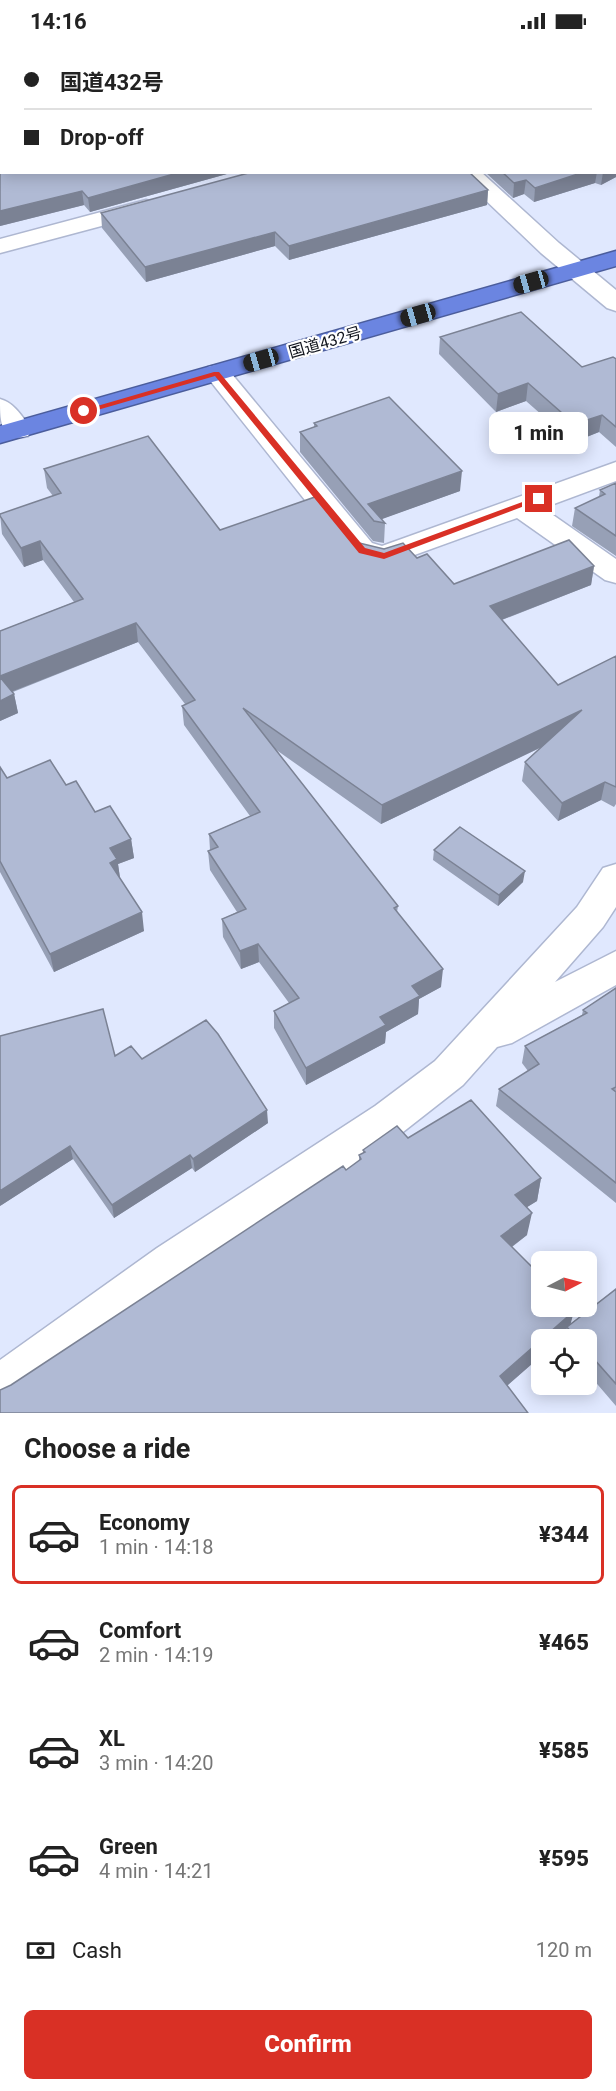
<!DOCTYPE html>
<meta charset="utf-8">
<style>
:root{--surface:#fff;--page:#f6f6f6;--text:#222;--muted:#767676;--line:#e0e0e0;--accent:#d93025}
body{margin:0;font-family:Roboto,"Noto Sans JP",sans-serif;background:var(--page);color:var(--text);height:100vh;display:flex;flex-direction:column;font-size:22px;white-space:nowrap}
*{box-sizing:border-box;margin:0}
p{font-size:20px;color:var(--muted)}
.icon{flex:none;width:33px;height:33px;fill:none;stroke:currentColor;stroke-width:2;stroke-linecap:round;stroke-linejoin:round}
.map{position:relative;height:1371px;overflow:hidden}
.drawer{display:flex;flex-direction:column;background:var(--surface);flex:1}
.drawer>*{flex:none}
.hud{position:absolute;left:0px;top:0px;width:616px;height:132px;box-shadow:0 3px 15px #0003;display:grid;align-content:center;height:132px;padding:0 24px;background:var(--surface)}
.needle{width:39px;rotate:84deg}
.buttons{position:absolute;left:531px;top:1209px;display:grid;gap:12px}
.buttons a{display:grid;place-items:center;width:66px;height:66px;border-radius:9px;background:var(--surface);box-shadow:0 3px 15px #0003;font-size:30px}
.end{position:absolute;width:27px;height:27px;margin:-14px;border:8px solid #d93025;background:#fff;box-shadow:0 0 0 3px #fff}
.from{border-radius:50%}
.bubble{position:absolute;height:42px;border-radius:9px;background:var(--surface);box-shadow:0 3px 15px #0003;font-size:20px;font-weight:800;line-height:42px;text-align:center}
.car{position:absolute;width:18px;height:36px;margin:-18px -9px;border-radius:8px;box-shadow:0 0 4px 2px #0007;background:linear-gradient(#222 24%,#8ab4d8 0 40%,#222 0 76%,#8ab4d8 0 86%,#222 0)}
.hud b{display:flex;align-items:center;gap:21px;height:57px;font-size:22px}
.hud b+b{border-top:2px solid var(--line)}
.hud i{width:15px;height:15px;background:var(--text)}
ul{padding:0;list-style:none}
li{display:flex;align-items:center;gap:18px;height:99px;margin:0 12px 9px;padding:0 12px;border:3px solid transparent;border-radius:9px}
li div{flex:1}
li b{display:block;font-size:22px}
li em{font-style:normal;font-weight:800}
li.on{border-color:var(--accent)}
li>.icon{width:54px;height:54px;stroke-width:1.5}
h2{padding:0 24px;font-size:27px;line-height:72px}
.pay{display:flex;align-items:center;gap:15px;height:66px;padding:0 24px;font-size:22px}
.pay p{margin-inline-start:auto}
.cta{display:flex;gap:12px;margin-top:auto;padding:12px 24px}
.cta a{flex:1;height:69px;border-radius:9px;background:var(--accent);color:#fff;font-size:24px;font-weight:800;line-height:69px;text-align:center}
.status{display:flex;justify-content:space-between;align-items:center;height:42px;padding:0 30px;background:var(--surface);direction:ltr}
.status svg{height:16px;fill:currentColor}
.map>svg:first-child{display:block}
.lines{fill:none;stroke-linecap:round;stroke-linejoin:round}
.minor-casing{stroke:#aeb7d1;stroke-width:3}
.highway-casing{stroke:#4b5d9c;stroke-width:3}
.minor{fill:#fff;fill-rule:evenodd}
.highway{fill:#6b85e1;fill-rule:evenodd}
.wall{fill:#97a0b6}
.shaded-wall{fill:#7b8294}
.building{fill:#b0bad4;stroke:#7b8294;stroke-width:1.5}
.route{fill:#d93025}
.labels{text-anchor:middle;stroke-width:4.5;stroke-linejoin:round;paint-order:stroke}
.far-street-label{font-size:16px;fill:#10141d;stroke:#fff}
</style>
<div class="status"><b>14:16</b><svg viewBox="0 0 49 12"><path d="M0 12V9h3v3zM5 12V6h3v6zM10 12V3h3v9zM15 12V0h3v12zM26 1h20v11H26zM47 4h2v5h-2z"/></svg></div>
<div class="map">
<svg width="616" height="1371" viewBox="0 0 616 1371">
<rect width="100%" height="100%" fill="#e0e8fe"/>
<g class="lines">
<g class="minor-casing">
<path id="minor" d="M456 130H481L559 201 616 248V269L607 266 541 211Z
M146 158 154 160 158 165 154 170 0 211V197Z
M217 323 226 325 372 501 382 504 616 420V439L543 466 616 517V541L605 538 517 476 384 524 351 516 204 331 208 325Z
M0 357C15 361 23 376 32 388L28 394C0 401 0 379 0 357Z
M616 822V865L603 885 555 940 616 909V943L512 1001 497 1005 463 1043 403 1090 187 1234 16 1361 0 1368V1318L157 1206 375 1064 435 1019 577 865 603 826Z"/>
</g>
<g class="highway-casing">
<path id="highway" d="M616 209V224L0 401V384Z"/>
</g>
<use href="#minor" class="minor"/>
<use href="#highway" class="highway"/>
</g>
<path class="wall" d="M0 0 2 2V130H234L90 170 84 163 0 184Z
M615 7 616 25H615L616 27V135L601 143 595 141 534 160 524 152 513 156 485 130H615Z
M488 148 487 163 289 218 275 204 146 240 102 186 101 171Z
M440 295 582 325 616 317V405L599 390 579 398 573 393 567 395 526 359 496 370 439 312Z
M314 381 460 449 381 477 385 481 384 501 373 499 300 410V390L314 385Z
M44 427 220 488 351 499 417 516 454 542 594 524 591 543 502 578 558 643 616 614V762L614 765 601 758 558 779 522 739 525 720 542 705 381 782 275 707 398 864 397 870 441 945 419 957 418 972 386 990 385 1001 306 1043 274 986V969L289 961 259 920 241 927 223 895 222 877 237 870 210 828 208 809 210 808 209 792 250 774 184 683 182 664 185 662 138 600 13 650 14 652 18 671 0 679V589L74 560 43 518 24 525 2 492 0 472 53 454 47 446Z
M616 441V514L572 484 575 466 599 455 600 448Z
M0 725 7 736 66 743 95 770 131 797 134 816 118 822 120 836 144 889 54 930 0 830Z
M434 808 523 840 498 864 433 818Z
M616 946V1161L496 1064 499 1047 528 1029 522 1021 525 1004 582 973 583 968Z
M115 1014 142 1017 268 1081 195 1130 192 1126 114 1176 73 1117 0 1164Z
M408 1096 541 1136 537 1159 527 1165V1193L512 1205 574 1269 570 1282 616 1247V1364L586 1329V1298H563L565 1293 507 1344 11 1343 346 1128 359 1119V1113L363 1111V1108Z"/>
<path class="shaded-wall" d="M399 0H434V2H394Z
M615 122H616V135L601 143 603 130H615Z
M181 130H234L90 170 88 156Z
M584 130H597L595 141 534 160 535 146Z
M526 138 524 152 513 156 514 141Z
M488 148 487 163 289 218V204Z
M82 149 84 163 0 184V169Z
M275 190V204L146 240 145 225Z
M528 341 526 359 496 370 498 352Z
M602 373 599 390 579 398 581 380Z
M576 375 573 393 567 395 570 378Z
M462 429 460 449 374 480 368 462Z
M40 499 43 518 24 525 21 506Z
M594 524 591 543 488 583 490 564Z
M136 581 138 600 3 653 0 634Z
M14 652 18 671 0 679V659Z
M582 668 579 687 381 782 382 763Z
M605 740 601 758 558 779 562 761Z
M131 797 134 816 118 822 120 836 110 821V806Z
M525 829 523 840 498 864 499 853Z
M142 870 144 889 54 930 50 912Z
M258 902 259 920 241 927 240 909Z
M443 927 441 945 419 957 418 972 386 990 385 1001 306 1043V1026L380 975 412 944Z
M267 1068 268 1081 195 1130 193 1117Z
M70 1104 73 1117 0 1164V1149Z
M190 1113 192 1126 114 1176 112 1163Z
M541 1136 537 1159 511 1175 515 1153Z
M532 1171 527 1193 497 1216 501 1194Z
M574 1269 569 1288 567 1285 565 1293 559 1298H542V1313L495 1354 500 1334Z"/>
<path class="building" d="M0 0H78L79 2H2V60H0Z
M90 0H399L394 2H84Z
M520 0H604L606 2H514Z
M615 21 616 27V122H615Z
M2 63V130H181L88 156 82 149 0 169V69Z
M252 130H469L488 148 289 204 275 190 145 225 101 171Z
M502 130H584L535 146 526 138 514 141Z
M521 270 582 325 613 315 616 317V385L602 373 581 380 576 375 570 378 528 341 498 352 440 295Z
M389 355 462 429 368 462 385 481 374 479 300 390 317 384 314 381Z
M148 394 220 488 315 455 351 499 384 507 403 501 417 516 427 512 454 542 569 498 594 524 490 564 558 643 616 614V745L605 740 562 761 525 720 582 668 382 763 243 666 398 864 394 866 443 927 412 944 420 954 380 975 386 983 306 1026 274 969 299 956 258 902 240 909 222 877 246 867 208 809 218 805 209 792 260 770 182 664 195 658 136 581 0 634V589L83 557 40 499 21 506 0 474V472L61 451 44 427Z
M616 441V494L575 466 605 452 600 448Z
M0 635 14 652 0 659Z
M50 718 66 743 76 739 95 770 110 764 131 797 110 806 117 817 110 821 142 870 50 912 0 819V725L7 736Z
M460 785 525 829 499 853 434 808Z
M616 946V1045L612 1047 616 1050V1141L499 1047 539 1022 525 1004 587 971 583 968Z
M103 967 115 1014 131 1004 142 1017 206 978 218 992 267 1068 193 1117 190 1113 112 1163 70 1104 0 1149V994Z
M471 1058 541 1136 515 1153 532 1171 501 1194 542 1235V1264H570L574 1269 500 1334 528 1371H0V1348L11 1343 343 1124 346 1128 361 1117 359 1113 365 1110 363 1108 397 1084 408 1096Z
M616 1247V1342L586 1308V1298H578L567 1285Z"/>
<path class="route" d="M214 330H219L365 506 384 511 536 455 543 457 384 517 359 511 215 334 87 371 80 369Z"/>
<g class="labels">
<g class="far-street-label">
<text transform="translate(325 300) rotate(-16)" y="6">国道432号</text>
</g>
</g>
</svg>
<div class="buttons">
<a><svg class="needle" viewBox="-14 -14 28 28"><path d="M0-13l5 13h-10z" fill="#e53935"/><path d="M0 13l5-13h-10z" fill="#767676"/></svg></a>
<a><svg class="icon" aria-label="locate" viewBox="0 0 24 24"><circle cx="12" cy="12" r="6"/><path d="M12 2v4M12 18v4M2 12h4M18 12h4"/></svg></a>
</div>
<i class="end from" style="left:84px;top:369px"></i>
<i class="end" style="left:539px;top:457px"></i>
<div class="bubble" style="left:489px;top:370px;width:99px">1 min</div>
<i class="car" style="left:531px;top:240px;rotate:254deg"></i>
<i class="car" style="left:418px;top:273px;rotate:254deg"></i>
<i class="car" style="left:261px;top:318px;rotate:254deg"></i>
<div class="hud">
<b><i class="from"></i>国道432号</b>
<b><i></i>Drop-off</b>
</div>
</div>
<section class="drawer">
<h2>Choose a ride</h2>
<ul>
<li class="on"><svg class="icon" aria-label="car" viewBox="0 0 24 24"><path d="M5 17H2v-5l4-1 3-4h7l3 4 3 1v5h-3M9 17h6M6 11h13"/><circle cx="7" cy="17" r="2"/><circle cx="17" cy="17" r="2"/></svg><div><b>Economy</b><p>1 min · 14:18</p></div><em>¥344</em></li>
<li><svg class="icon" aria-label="car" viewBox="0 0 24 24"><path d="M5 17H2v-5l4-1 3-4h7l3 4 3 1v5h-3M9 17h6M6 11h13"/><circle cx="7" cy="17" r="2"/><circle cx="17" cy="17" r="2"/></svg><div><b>Comfort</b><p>2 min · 14:19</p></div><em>¥465</em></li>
<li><svg class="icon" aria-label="car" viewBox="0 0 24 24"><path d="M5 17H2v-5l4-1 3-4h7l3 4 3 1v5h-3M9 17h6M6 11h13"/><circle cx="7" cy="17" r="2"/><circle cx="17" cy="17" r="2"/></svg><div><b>XL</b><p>3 min · 14:20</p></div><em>¥585</em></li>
<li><svg class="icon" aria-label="car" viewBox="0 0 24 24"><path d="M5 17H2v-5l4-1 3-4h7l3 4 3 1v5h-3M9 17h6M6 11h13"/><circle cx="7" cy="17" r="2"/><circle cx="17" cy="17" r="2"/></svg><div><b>Green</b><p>4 min · 14:21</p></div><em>¥595</em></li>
</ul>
<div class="pay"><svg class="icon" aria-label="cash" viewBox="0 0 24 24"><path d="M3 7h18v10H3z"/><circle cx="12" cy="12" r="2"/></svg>Cash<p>120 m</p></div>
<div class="cta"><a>Confirm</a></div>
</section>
